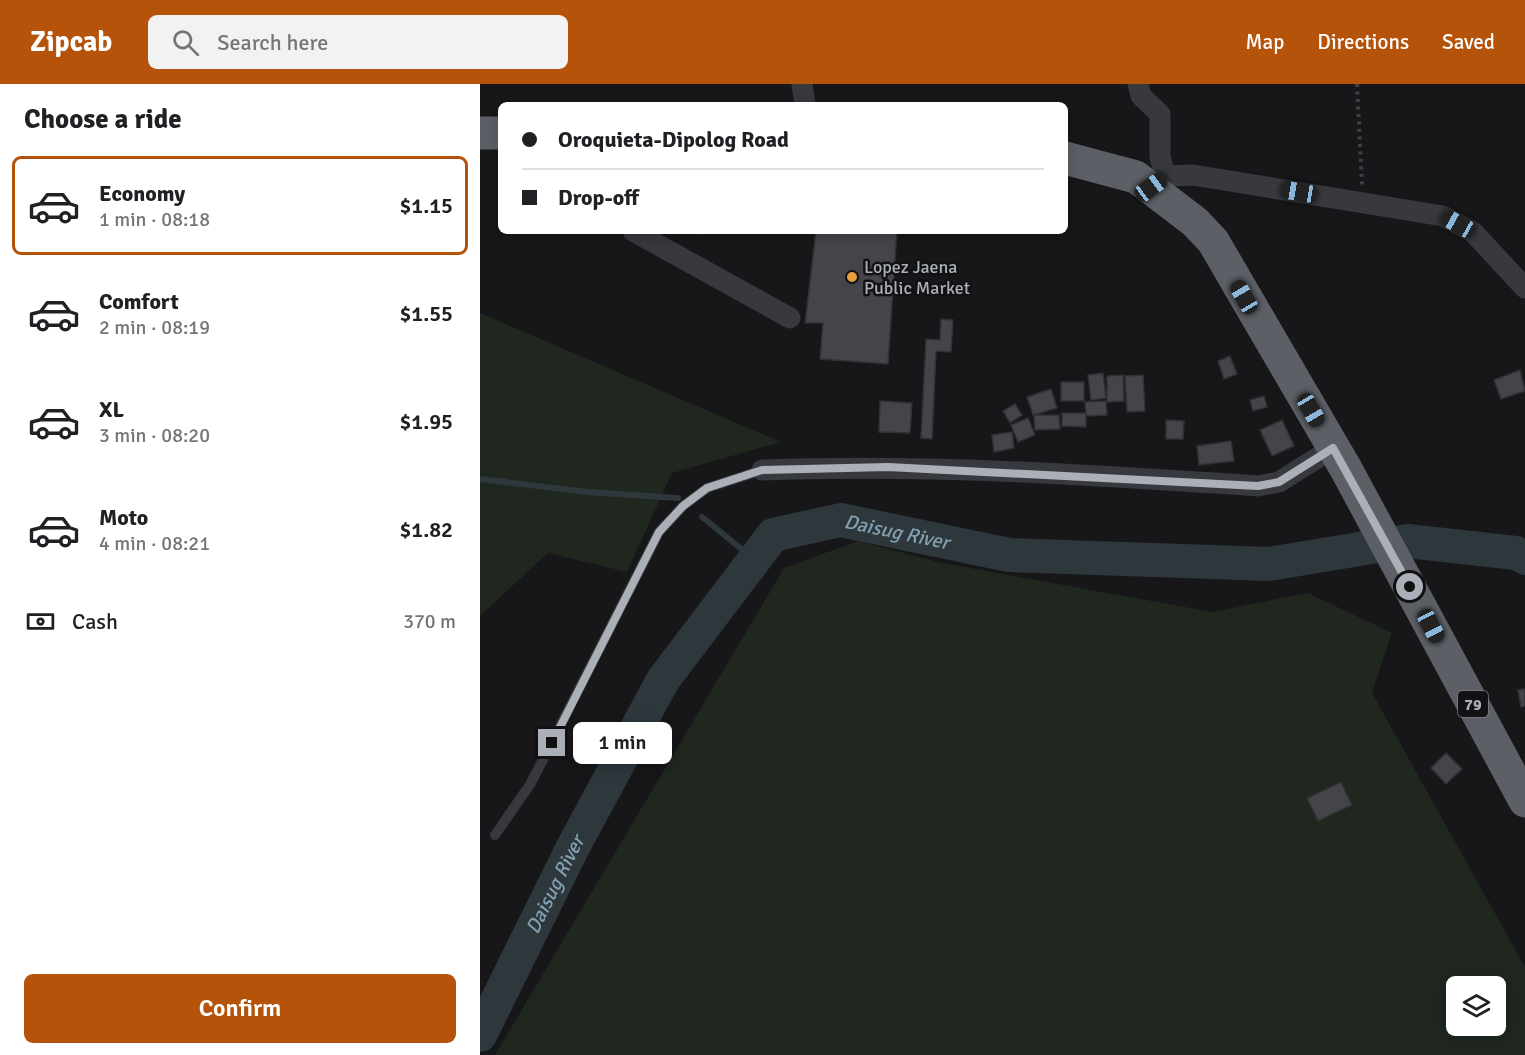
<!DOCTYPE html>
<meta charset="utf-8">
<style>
:root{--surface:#fff;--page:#f2f2f2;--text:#202124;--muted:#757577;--line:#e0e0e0;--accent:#b45309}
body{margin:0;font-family:Signika,sans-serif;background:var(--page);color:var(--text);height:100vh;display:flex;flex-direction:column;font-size:22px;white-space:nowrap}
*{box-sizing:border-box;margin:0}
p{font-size:20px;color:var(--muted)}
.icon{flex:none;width:33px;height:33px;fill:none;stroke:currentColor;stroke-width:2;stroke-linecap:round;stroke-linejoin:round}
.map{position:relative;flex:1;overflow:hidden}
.sheet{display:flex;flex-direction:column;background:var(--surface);width:480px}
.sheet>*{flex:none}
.banner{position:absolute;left:18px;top:18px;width:570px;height:132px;border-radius:9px;box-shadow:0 3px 15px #0003;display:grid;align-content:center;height:132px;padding:0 24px;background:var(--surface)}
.controls{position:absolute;left:966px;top:892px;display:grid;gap:12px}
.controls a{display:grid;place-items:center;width:60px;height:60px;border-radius:9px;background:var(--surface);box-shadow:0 3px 15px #0003;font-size:30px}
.end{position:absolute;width:27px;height:27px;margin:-14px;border:8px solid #aaafb8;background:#111;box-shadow:0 0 0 3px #111}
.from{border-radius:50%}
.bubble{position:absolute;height:42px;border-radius:9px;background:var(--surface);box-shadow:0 3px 15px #0003;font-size:20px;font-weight:600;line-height:42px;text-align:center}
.car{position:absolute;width:18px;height:36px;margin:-18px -9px;border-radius:8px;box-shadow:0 0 4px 2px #0007;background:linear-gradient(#222 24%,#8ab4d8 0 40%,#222 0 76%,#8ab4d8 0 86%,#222 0)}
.banner b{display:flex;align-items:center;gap:21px;height:57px;font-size:22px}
.banner b+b{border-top:2px solid var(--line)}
.banner i{width:15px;height:15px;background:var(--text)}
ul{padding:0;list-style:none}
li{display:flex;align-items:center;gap:18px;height:99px;margin:0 12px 9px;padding:0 12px;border:3px solid transparent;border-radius:9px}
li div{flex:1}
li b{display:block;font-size:22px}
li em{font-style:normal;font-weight:600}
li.on{border-color:var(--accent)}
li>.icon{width:54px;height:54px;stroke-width:1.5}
h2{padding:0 24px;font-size:27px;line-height:72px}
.pay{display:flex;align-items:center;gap:15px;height:66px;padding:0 24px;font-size:22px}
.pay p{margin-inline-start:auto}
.cta{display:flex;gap:12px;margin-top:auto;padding:12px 24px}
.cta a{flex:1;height:69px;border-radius:9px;background:var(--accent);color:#fff;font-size:24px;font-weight:600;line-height:69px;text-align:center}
header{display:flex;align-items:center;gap:36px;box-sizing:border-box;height:84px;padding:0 30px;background:var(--accent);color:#fff}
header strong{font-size:28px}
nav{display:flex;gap:33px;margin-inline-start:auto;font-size:21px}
.search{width:420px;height:54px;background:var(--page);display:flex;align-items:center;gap:15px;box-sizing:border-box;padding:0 21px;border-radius:9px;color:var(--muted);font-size:22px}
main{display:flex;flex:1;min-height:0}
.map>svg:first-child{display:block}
.green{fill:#1f271f;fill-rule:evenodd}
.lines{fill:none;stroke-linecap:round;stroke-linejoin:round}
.stream{stroke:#2d373c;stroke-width:6}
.river{stroke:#2d373c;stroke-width:34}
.building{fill:#444549;stroke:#313135;stroke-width:1.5}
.path{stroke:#3e4145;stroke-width:4;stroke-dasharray:3 4.5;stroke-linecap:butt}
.service{stroke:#38393e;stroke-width:10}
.minor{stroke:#38393e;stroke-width:21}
.trunk{stroke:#5c6066;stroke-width:33}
.route{stroke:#aaafb8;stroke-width:8}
.poi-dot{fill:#ea9f3d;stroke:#121214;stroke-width:2}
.labels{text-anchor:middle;stroke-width:5;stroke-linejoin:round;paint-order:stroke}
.shield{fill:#121214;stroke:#7c8087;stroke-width:1.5}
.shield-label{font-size:16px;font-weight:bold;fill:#aaafb8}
.poi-label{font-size:18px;fill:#aaafb8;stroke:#121214;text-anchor:start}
.water-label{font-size:20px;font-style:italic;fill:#82a0b1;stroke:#121214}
</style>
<header>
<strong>Zipcab</strong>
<div class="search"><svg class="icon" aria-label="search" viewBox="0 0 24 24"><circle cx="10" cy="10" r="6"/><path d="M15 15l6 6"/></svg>Search here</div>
<nav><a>Map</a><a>Directions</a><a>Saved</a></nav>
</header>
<main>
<section class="sheet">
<h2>Choose a ride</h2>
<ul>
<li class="on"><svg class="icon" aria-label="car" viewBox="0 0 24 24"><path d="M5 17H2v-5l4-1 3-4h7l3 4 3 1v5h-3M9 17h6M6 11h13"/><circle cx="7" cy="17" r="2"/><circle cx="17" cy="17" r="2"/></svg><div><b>Economy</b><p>1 min · 08:18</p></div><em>$1.15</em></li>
<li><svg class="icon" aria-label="car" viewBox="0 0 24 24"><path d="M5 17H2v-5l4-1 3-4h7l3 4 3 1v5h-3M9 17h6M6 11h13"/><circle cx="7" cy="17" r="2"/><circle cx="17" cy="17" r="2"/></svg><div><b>Comfort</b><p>2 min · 08:19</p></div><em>$1.55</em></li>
<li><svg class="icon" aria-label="car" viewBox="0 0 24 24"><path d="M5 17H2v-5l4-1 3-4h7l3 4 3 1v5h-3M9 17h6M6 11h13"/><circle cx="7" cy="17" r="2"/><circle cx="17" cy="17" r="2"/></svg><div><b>XL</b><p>3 min · 08:20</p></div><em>$1.95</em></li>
<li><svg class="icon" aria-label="car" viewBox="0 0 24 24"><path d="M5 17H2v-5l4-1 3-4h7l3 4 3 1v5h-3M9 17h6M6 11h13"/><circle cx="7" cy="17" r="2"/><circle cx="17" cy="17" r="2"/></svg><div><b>Moto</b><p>4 min · 08:21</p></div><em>$1.82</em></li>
</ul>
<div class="pay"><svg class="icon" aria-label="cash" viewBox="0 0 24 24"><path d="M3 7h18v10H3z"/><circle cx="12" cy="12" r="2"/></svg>Cash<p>370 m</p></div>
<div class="cta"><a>Confirm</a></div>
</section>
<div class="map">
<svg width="1045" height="971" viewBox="0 0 1045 971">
<rect width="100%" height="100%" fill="#171719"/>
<path class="green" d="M0 229 301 358 192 389 147 488 68 469 0 532Z
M378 457 462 479 733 528 828 509 912 549 892 609 1045 883V971H15L304 484ZM976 903H1016V942H976Z"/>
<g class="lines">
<path class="stream" d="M0 395 107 408 198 414
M222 433 275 476"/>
<path class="river" id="s1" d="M0 951 92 765 183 596 293 451 361 436 529 471 789 480 928 457 1036 469 1045 474"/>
</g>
<path class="building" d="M195 147H222V150Z
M336 147H417L408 280 340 275 343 239H325Z
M461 235 473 236 471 268 456 267 452 355 441 354 446 255 460 256Z
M750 272 757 290 744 295 738 277Z
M1040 286 1045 307 1021 315 1014 296Z
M623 289 626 314 611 316 608 291Z
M643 291 644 317 627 318V292Z
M663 291 665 327 647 328 645 292Z
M581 298H604V317H581Z
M571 305 577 324 553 331 547 313Z
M784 312 787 323 773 327 770 316Z
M400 317 432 319 430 349 399 348Z
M626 317 627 331 606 332 605 318Z
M535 320 542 331 530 339 523 327Z
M582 329H606V343L582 342Z
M554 331H579L580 345 555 346Z
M548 334 555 351 538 358 531 341Z
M686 336 704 337 703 355H686Z
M802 336 814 362 792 372 780 346Z
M532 348 534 364 514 368 512 351Z
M751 357 754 377 719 381 717 362Z
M1045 605V622L1041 623 1038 606Z
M966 669 982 685 966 700 951 684Z
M861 698 872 721 838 737 827 714Z"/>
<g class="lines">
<path class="path" d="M877 0 882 101"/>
<path class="service" d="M15 751 51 699 179 448 203 422 227 404 282 386"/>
<path class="minor" d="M322 0 325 21
M658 0 661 12 680 30V73L685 92
M671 103 685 92 713 91 963 132 993 148 1045 204
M153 147 310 234
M282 386C448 380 613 391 778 402L799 398 853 364"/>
<path class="trunk" d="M0 49H21
M585 74 656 93 715 138 733 157 866 385 1045 717"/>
</g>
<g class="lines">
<path class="route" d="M72 659 179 448 203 422 227 404 282 386 408 383 778 402 799 398 853 364 930 503"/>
</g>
<circle class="poi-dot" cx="372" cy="193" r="6"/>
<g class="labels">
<rect class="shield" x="978" y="607" width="30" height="26" rx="4.5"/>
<g class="shield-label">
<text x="993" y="626">79</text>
</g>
<g class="poi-label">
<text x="384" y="189">Lopez Jaena<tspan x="384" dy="21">Public Market</tspan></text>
</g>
<g class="water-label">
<text dy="7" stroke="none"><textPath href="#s1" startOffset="708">Daisug River</textPath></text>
<text dy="7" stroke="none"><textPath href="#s1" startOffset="168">Daisug River</textPath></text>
</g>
</g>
</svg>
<div class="controls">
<a><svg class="icon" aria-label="layers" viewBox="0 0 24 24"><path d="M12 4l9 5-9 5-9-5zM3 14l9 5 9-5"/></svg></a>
</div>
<i class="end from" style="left:930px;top:503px"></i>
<i class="end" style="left:72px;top:659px"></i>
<div class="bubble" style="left:93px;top:638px;width:99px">1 min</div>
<i class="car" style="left:671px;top:103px;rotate:54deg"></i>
<i class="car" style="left:819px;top:108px;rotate:279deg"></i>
<i class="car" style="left:978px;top:140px;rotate:299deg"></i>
<i class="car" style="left:764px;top:213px;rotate:330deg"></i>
<i class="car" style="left:831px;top:326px;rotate:150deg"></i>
<i class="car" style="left:951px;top:542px;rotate:152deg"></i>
<div class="banner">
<b><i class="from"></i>Oroquieta-Dipolog Road</b>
<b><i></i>Drop-off</b>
</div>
</div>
</main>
